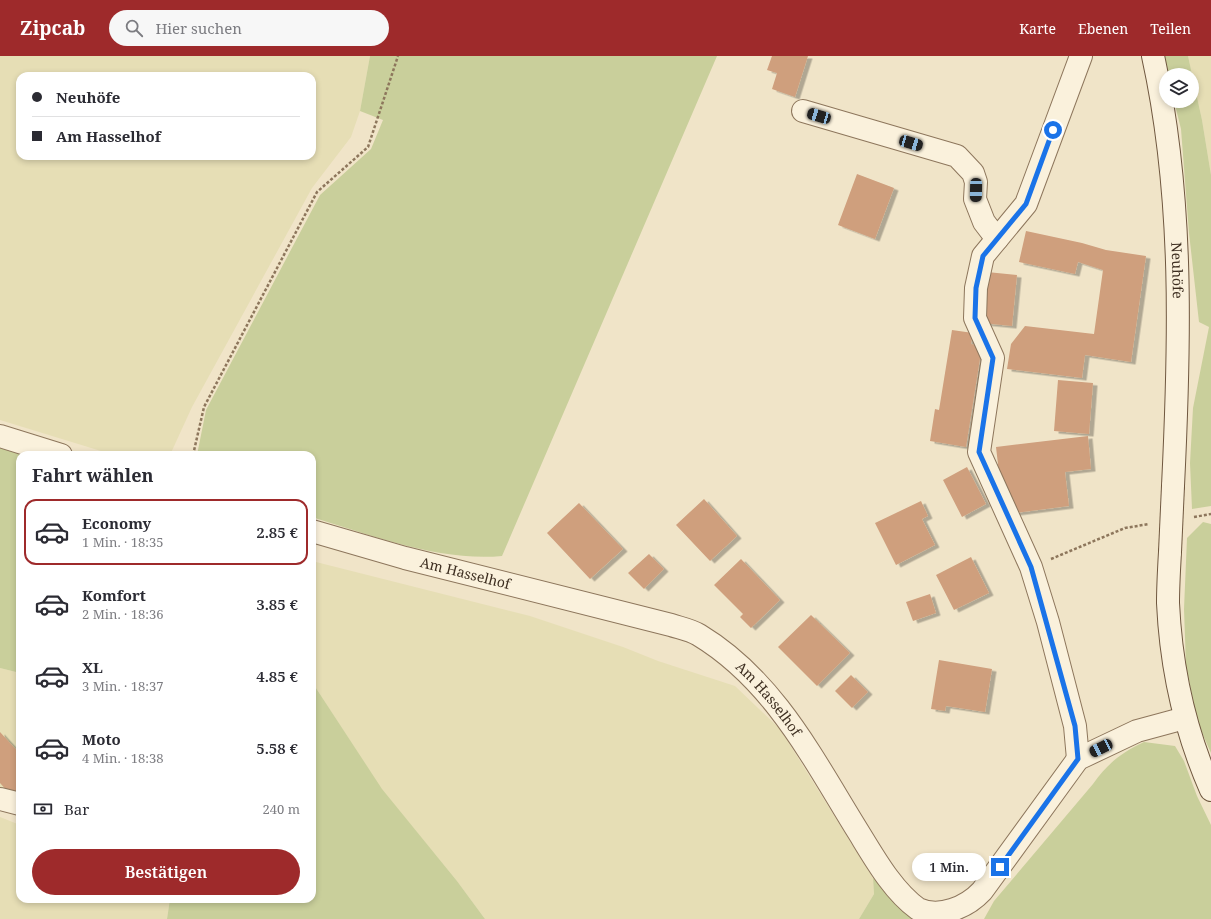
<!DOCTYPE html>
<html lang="de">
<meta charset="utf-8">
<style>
:root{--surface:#fff;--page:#f7f7f7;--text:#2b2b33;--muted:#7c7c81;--line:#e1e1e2;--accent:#9e2a2b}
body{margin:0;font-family:"Noto Serif",serif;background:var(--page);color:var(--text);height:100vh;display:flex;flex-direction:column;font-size:15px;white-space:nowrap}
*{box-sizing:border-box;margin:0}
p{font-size:13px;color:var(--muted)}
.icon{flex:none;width:22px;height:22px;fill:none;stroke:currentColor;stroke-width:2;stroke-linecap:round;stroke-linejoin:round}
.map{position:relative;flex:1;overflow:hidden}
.drawer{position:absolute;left:16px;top:395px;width:300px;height:452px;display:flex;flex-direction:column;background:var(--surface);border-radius:12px;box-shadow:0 2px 6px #0003}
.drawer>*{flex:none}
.top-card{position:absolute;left:16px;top:16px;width:300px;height:88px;border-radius:12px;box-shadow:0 2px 6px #0003;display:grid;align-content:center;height:88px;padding:0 16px;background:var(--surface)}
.fabs{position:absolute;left:1159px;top:12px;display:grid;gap:8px}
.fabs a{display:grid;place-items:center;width:40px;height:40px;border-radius:50%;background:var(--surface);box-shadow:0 2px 6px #0003;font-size:20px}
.end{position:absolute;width:18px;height:18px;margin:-9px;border:5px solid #1a73e8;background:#fff;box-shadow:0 0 0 2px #fff}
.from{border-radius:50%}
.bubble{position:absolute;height:28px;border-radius:14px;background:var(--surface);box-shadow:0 2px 6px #0003;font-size:13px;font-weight:600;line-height:28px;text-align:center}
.car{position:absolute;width:12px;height:24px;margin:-12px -6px;border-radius:5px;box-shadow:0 0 3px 1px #0007;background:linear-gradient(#222 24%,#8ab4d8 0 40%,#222 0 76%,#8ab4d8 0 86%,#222 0)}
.top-card b{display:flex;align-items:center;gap:14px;height:38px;font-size:15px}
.top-card b+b{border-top:1px solid var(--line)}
.top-card i{width:10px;height:10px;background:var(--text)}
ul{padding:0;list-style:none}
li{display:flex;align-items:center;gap:12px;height:66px;margin:0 8px 6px;padding:0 8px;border:2px solid transparent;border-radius:12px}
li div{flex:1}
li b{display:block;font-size:15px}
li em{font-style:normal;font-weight:600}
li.on{border-color:var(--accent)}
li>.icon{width:36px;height:36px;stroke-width:1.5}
h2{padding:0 16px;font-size:18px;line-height:48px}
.pay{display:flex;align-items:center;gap:10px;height:44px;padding:0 16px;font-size:15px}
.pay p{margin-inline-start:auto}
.cta{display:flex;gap:8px;margin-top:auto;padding:8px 16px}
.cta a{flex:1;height:46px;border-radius:24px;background:var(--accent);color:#fff;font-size:16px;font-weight:600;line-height:46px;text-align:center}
header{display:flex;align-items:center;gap:24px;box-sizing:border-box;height:56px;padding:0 20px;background:var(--accent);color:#fff}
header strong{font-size:19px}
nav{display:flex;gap:22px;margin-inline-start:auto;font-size:14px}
.search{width:280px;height:36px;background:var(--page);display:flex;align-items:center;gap:10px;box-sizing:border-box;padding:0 14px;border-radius:22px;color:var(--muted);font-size:15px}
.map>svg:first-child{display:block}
.farmland{fill:#e6deb5;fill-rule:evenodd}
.green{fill:#c9cf9b}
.building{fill:#cf9f7d;filter:url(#shadow)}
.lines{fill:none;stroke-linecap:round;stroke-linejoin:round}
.street-casing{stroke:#8d765c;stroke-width:24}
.secondary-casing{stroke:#6f573f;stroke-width:24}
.path{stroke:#8d765c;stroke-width:2.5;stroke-dasharray:3 2;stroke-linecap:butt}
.street{stroke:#faf1dc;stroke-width:22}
.secondary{stroke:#faf1dc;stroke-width:22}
.secondary-bridge-casing{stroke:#6f573f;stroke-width:24;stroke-linecap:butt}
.secondary-bridge{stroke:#faf1dc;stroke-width:22}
.route{stroke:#1a73e8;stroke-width:5}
.labels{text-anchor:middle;stroke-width:3;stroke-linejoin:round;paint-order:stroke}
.street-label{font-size:14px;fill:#3d2e20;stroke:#f7eed8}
</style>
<header>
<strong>Zipcab</strong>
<div class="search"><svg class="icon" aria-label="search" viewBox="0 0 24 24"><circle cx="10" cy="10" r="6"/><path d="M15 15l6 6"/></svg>Hier suchen</div>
<nav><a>Karte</a><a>Ebenen</a><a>Teilen</a></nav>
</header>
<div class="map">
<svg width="1211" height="863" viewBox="0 0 1211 863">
<defs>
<filter id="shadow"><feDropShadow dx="4.5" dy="2.5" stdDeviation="0" flood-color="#0004"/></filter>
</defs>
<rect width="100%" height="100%" fill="#f0e4c8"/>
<path class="farmland" d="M0 0H370L360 55 351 81 312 132 192 351 170 399H114L0 364ZM20 20H312V100H20Z
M1188 0H1211V119L1202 64Z
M312 505 530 560 623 591 658 605 735 630 780 673 873 822 874 838 859 863H485L457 825 382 734 312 626Z
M0 612 20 617V745L0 739Z
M0 761 20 769V843H170L167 863H0Z"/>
<path class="green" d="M370 0H717L502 500C441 506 370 479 312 461V399H197L206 354 320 139 371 93 383 64 360 55Z
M1164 0H1188L1202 64 1211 119V450L1192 453 1190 407 1193 352 1209 271 1199 266 1189 177 1181 73 1174 45H1192V19H1168Z
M0 391 23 399H20V617L0 612Z
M1203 466 1211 468V697L1198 668 1186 610 1184 553 1187 482Z
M312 626 382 733 457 825 485 863H167L170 843H312Z
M1144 686 1175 690 1184 705 1197 740 1211 769V863H984L994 845 1093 728C1108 707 1121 697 1144 686Z
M873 822 902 850 929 863H859L874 838Z"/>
<path class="building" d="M772 0H808L795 41 772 33 777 17 767 14Z
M857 118 894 132 875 183 838 169Z
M1026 175 1082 187 1106 194 1146 200 1131 306 1085 299 1082 322 1007 313 1011 288 1025 270 1094 278 1103 214 1078 206 1075 218 1019 206Z
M987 216 1017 219 1012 270 982 267Z
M952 274 973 277 971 288 982 290 966 391 930 385 935 353 939 354Z
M1058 324 1093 327 1089 378 1054 375Z
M1088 380 1091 413 1065 416 1069 450 1015 457 1013 441 1002 443 996 391Z
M967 411 986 448 962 461 943 424Z
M704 443 737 480 710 505 676 469Z
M921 445 928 460 922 463 935 489 896 509 875 467Z
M579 447 623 493 590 523 547 477Z
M649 498 664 513 644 533 628 517Z
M971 501 989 537 954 554 936 519Z
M741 503 780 544 751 572 740 561 743 558 714 529Z
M930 538 936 557 913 565 906 546Z
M811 559 850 597 817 630 778 591Z
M939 604 992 613 985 656 946 650 945 655 931 653Z
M851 619 868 636 852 652 835 635Z
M0 676 20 698V731L11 739 0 727Z"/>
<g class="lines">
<g class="street-casing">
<g id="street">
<path d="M803 55 957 100 973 117 976 126 975 143 984 166 997 183"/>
<path d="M0 380 61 399"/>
<path id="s1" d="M312 475 405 502 671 569C680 572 691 574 699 579 775 625 814 705 859 777 875 803 893 835 918 853 940 863 967 851 982 835L1078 703 1137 675 1185 662"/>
<path d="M1078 703 1075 670 1048 566 1031 511 979 396 993 302 975 262 976 232 983 200 1026 148 1081 0"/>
<path d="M0 743 20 748"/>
</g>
</g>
<g class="secondary-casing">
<g id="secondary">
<path id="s2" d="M1153 0C1184 141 1180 287 1173 430"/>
<path d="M1170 496C1169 513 1168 530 1168 547 1171 612 1185 675 1211 734"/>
</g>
</g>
<path class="path" d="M193 399 204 351 317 136 368 91 398 0
M1194 461 1211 458
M1051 503 1125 472 1149 468"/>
<use href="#street" class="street"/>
<use href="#secondary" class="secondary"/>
<g class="secondary-bridge-casing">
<path id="secondary-bridge" d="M1170 496 1173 430"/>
</g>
<use href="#secondary-bridge" class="secondary-bridge"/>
</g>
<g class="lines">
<path class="route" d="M1000 811 1078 703 1075 670 1031 511 979 396 993 302 975 262 976 232 983 200 1026 148 1053 74"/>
</g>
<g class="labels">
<g class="street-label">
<text dy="5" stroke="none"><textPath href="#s2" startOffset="216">Neuhöfe</textPath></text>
<text dy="5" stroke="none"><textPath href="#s1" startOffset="159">Am Hasselhof</textPath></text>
<text dy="5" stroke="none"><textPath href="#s1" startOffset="496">Am Hasselhof</textPath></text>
</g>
</g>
</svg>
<div class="fabs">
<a><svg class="icon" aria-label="layers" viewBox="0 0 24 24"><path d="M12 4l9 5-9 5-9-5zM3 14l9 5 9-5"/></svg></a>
</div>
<i class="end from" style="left:1053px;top:74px"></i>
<i class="end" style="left:1000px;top:811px"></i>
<div class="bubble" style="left:912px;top:797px;width:74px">1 Min.</div>
<i class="car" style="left:819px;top:60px;rotate:286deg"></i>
<i class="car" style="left:911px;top:87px;rotate:106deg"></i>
<i class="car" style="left:976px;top:134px;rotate:181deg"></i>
<i class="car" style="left:1101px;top:692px;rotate:244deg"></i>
<div class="top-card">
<b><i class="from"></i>Neuhöfe</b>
<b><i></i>Am Hasselhof</b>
</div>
<section class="drawer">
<h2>Fahrt wählen</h2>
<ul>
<li class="on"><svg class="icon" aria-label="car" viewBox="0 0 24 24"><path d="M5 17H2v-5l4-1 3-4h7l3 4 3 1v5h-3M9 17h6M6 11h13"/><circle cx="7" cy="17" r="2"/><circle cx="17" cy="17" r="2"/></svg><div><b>Economy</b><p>1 Min. · 18:35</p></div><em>2.85 €</em></li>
<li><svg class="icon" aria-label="car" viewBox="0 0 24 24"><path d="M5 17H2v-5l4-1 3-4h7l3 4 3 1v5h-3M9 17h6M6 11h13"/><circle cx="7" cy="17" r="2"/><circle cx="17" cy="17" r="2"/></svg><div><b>Komfort</b><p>2 Min. · 18:36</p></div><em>3.85 €</em></li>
<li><svg class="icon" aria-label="car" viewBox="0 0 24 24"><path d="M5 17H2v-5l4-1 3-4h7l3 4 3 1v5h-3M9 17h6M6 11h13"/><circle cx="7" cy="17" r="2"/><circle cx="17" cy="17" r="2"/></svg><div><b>XL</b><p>3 Min. · 18:37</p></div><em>4.85 €</em></li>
<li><svg class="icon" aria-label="car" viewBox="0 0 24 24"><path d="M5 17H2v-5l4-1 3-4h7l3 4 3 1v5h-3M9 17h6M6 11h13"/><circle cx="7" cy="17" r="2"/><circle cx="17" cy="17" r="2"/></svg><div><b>Moto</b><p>4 Min. · 18:38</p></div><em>5.58 €</em></li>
</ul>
<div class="pay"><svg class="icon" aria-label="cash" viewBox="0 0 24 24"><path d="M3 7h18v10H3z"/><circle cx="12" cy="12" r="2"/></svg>Bar<p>240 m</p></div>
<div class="cta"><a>Bestätigen</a></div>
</section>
</div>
